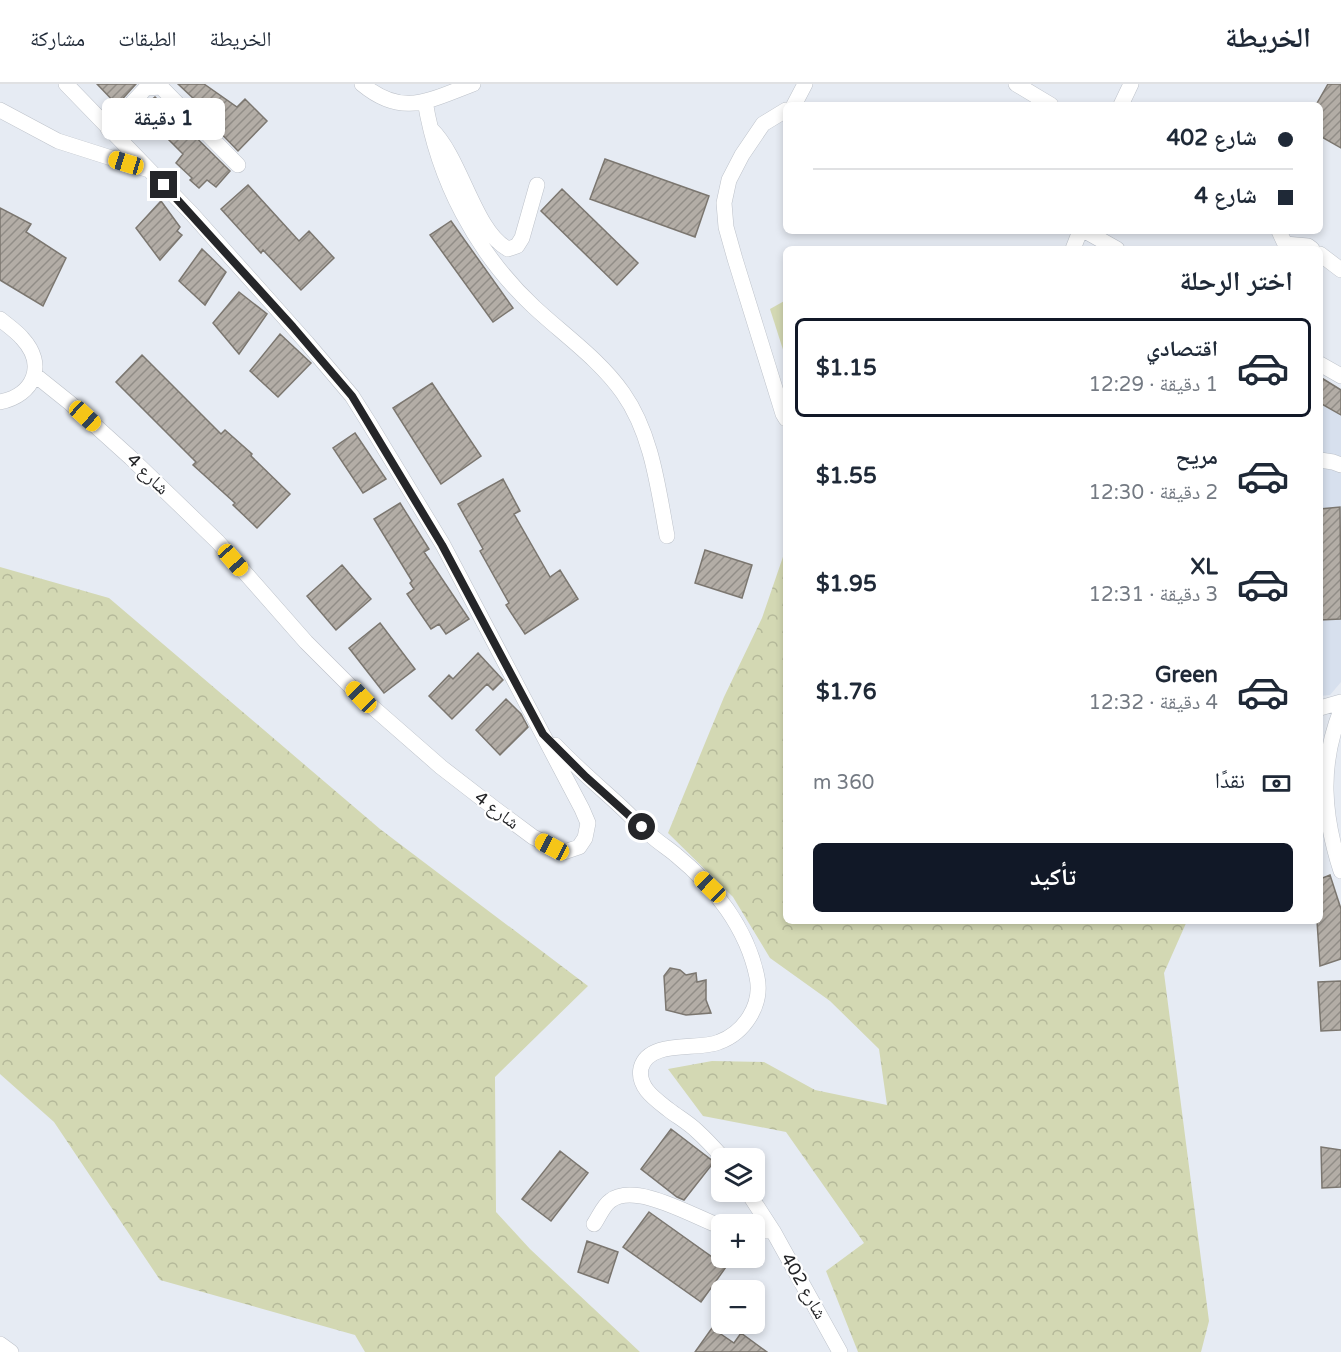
<!DOCTYPE html>
<html lang="ar">
<meta charset="utf-8">
<style>
:root{--surface:#fff;--page:#f2f2f3;--text:#1f2937;--muted:#747a83;--line:#e0e1e3;--accent:#111827}
body{margin:0;font-family:"Varela Round","Noto Naskh Arabic",sans-serif;background:var(--page);color:var(--text);direction:rtl;height:100vh;display:flex;flex-direction:column;font-size:22px;white-space:nowrap}
*{box-sizing:border-box;margin:0}
p{font-size:20px;color:var(--muted)}
.icon{flex:none;width:33px;height:33px;fill:none;stroke:currentColor;stroke-width:2;stroke-linecap:round;stroke-linejoin:round}
.map{position:relative;flex:1;overflow:hidden;direction:ltr}
.drawer{position:absolute;left:783px;top:162px;width:540px;height:678px;display:flex;flex-direction:column;background:var(--surface);border-radius:9px;box-shadow:0 3px 9px #0003;direction:rtl}
.drawer>*{flex:none}
.top-card{position:absolute;left:783px;top:18px;width:540px;height:132px;border-radius:9px;box-shadow:0 3px 9px #0003;direction:rtl;display:grid;align-content:center;height:132px;padding:0 30px;background:var(--surface)}
.buttons{position:absolute;left:711px;top:1064px;display:grid;gap:12px}
.buttons a{display:grid;place-items:center;width:54px;height:54px;border-radius:9px;background:var(--surface);box-shadow:0 3px 9px #0003;font-size:30px}
.end{position:absolute;width:27px;height:27px;margin:-14px;border:8px solid #252629;background:#fff;box-shadow:0 0 0 3px #fff}
.from{border-radius:50%}
.bubble{position:absolute;height:42px;border-radius:9px;background:var(--surface);box-shadow:0 3px 9px #0003;font-size:20px;font-weight:800;line-height:42px;text-align:center;direction:rtl}
.car{position:absolute;width:18px;height:36px;margin:-18px -9px;border-radius:8px;box-shadow:0 0 4px 2px #0007;background:linear-gradient(#f5c518 24%,#345 0 40%,#f5c518 0 76%,#345 0 86%,#f5c518 0)}
.top-card b{display:flex;align-items:center;gap:21px;height:57px;font-size:22px}
.top-card b+b{border-top:2px solid var(--line)}
.top-card i{width:15px;height:15px;background:var(--text)}
ul{padding:0;list-style:none}
li{display:flex;align-items:center;gap:18px;height:99px;margin:0 12px 9px;padding:0 18px;border:3px solid transparent;border-radius:9px}
li div{flex:1}
li b{display:block;font-size:22px}
li em{font-style:normal;font-weight:800}
li.active{border-color:var(--accent)}
li>.icon{width:54px;height:54px;stroke-width:1.5}
h2{padding:0 30px;font-size:27px;line-height:72px}
.pay{display:flex;align-items:center;gap:15px;height:66px;padding:0 30px;font-size:22px}
.pay p{margin-inline-start:auto}
.primary-button{display:flex;gap:12px;margin-top:auto;padding:12px 30px}
.primary-button a{flex:1;height:69px;border-radius:9px;background:var(--accent);color:#fff;font-size:24px;font-weight:800;line-height:69px;text-align:center}
header{display:flex;align-items:center;gap:36px;box-sizing:border-box;height:84px;padding:0 30px;background:var(--surface);border-bottom:2px solid var(--line)}
header strong{font-size:28px}
nav{display:flex;gap:33px;margin-inline-start:auto;font-size:21px}
.map>svg:first-child{display:block}
.built{fill:#d7e0ee}
.forest{fill:url(#forest-crowns)}
.pitch{fill:#d3d8b3}
.building{fill:url(#building-hatch);stroke:#7b766f;stroke-width:1.5}
.lines{fill:none;stroke-linecap:round;stroke-linejoin:round}
.minor-casing{stroke:#bdc2ca;stroke-width:16}
.minor{stroke:#fff;stroke-width:15}
.route{stroke:#252629;stroke-width:8}
.labels{text-anchor:middle;stroke-width:4.5;stroke-linejoin:round;paint-order:stroke}
.street-label{font-size:18px;fill:#252629;stroke:#fff}
</style>
<header>
<strong>الخريطة</strong>
<nav><a>الخريطة</a><a>الطبقات</a><a>مشاركة</a></nav>
</header>
<div class="map">
<svg width="1341" height="1268" viewBox="0 0 1341 1268">
<defs>
<pattern id="forest-crowns" width="20" height="18" patternUnits="userSpaceOnUse" patternTransform="scale(1.5)"><rect width="20" height="18" fill="#d3d8b3"/><path d="M2 6a3 3 0 1 1 6 0M12 15a3 3 0 1 1 6 0" fill="none" stroke="#b5b99a"/></pattern>
<pattern id="building-hatch" width="6" height="6" patternUnits="userSpaceOnUse" patternTransform="scale(1.5)"><rect width="6" height="6" fill="#b3ada6"/><path d="M-1 1l2-2M0 6l6-6M5 7l2-2" fill="none" stroke="#918d87"/></pattern>
</defs>
<rect width="100%" height="100%" fill="#e6ebf3"/>
<path class="built" d="M1320 293 1341 305V598L1330 611 1320 612Z"/>
<path class="forest" d="M786 464V837H1187L1164 889 1209 1237 1201 1268H858L826 1187 864 1159 786 1048 703 1032 668 985 712 977 764 978 815 1006 887 1021 879 965 830 917 770 874 733 813 668 749 724 613 762 534Z
M0 483 109 514 380 745 588 902 495 993 496 1128 530 1165 640 1268H365L355 1251 160 1196 54 1038 0 990Z"/>
<path class="pitch" d="M786 216V275L770 225Z"/>
<path class="building" d="M97 0H136L117 21Z
M178 0H204L237 23 245 15 267 37 238 67 207 35 211 31Z
M1328 0H1341V64L1320 52V21H1316Z
M155 13 230 87 216 103 207 96 199 104 190 96 192 94 176 79 183 70 139 26Z
M605 75 709 112 695 153 590 115Z
M248 101 299 157 309 147 334 174 301 206 263 166 261 169 221 125Z
M562 105 638 179 617 201 541 127Z
M161 117 180 143 177 147 182 151 160 176 136 144Z
M0 124 31 140 26 148 66 174 43 222 0 196Z
M451 137 513 224 493 238 430 151Z
M202 165 226 188 205 221 179 197Z
M239 208 267 230 239 270 213 239Z
M280 250 311 279 278 313 250 287Z
M142 271 221 350 225 346 252 370 251 372 290 410 257 444 233 421 235 419 193 381 196 378 116 298Z
M1320 293 1341 306V331L1320 319Z
M432 299 481 372 441 400 393 324Z
M355 349 386 395 363 409 333 364Z
M503 395 520 427 514 430 550 493 560 486 578 515 525 550 506 521 509 519 480 467 483 465 458 420Z
M400 419 429 465 424 468 469 535 446 550 439 540 431 545 407 510 414 505 410 499 412 497 374 435Z
M1340 423 1341 535 1320 536V425Z
M705 466 752 481 742 514 695 499Z
M342 481 371 515 336 546 307 512Z
M380 539 415 585 384 609 349 564Z
M478 569 503 596 493 606 487 600 452 635 429 612 449 591 453 595Z
M506 615 521 630 528 643 500 671 476 646Z
M1330 791 1341 825V875L1320 882 1317 837H1320V795Z
M670 884 680 886 686 891 696 889 697 898 706 896V916L711 929 686 931 666 926 664 892Z
M1341 897V946L1321 947 1318 898Z
M671 1045 714 1078 684 1116 677 1113 641 1085Z
M1321 1063 1341 1066V1103L1322 1104Z
M560 1067 588 1089 551 1137 522 1115Z
M649 1128 726 1183 701 1218 623 1163Z
M587 1157 618 1168 608 1199 578 1188Z
M712 1244 734 1259 741 1249 767 1268H695Z"/>
<g class="lines">
<g class="minor-casing">
<path id="minor" d="M362 0C403 34 429 16 473 0
M1016 0 1051 21
M425 17C438 96 476 169 534 223 564 251 599 275 623 309 652 350 658 404 667 452
M794 21 805 0
M1121 21 1131 0
M0 26 58 57 146 85
M786 26 763 40 742 71 729 96 724 119 726 143 735 175 783 330 786 335
M108 45 146 4 161 3 238 81
M431 45C462 75 474 147 508 165L517 162 522 154 537 101
M1085 147 1117 165
M1279 147 1285 160 1308 162 1312 165
M1073 165 1080 147
M1320 170 1341 186
M0 235C7 241 16 247 22 254 47 281 34 311 0 318
M1320 280 1341 292
M35 291 70 319 131 374 218 458 306 558 361 613 441 683 494 724 533 753 564 768 579 763 585 754 588 739 582 725 443 461 369 339 352 312 307 259 192 130 66 0
M1320 376 1333 378 1341 381
M1320 624 1341 618
M1341 626C1319 682 1323 731 1341 787
M555 661C575 682 596 700 618 720 630 731 641 743 654 754 661 760 669 765 676 771 714 802 747 844 757 893 763 921 744 949 719 958 698 967 649 955 641 984 637 1003 655 1015 669 1026 678 1033 689 1039 698 1048 707 1056 715 1065 723 1074
M747 1107 773 1147 840 1268
M594 1140C599 1133 603 1122 610 1117 635 1097 694 1133 722 1143
M754 1147H773
M0 1260 11 1268"/>
</g>
<use href="#minor" class="minor"/>
</g>
<g class="lines">
<path class="route" d="M164 101 293 243 352 312 442 461 543 650 586 693 642 743"/>
</g>
<g class="labels">
<g class="street-label">
<text transform="translate(148 390) rotate(44)" y="6">شارع 4</text>
<text transform="translate(497 726) rotate(37)" y="6">شارع 4</text>
<text transform="translate(804 1202) rotate(60)" y="6">شارع 402</text>
</g>
</g>
</svg>
<div class="buttons">
<a><svg class="icon" aria-label="layers" viewBox="0 0 24 24"><path d="M12 4l9 5-9 5-9-5zM3 14l9 5 9-5"/></svg></a>
<a>+</a>
<a>−</a>
</div>
<i class="end from" style="left:642px;top:743px"></i>
<i class="end" style="left:164px;top:101px"></i>
<div class="bubble" style="left:102px;top:14px;width:123px">1 دقيقة</div>
<i class="car" style="left:126px;top:79px;rotate:287deg"></i>
<i class="car" style="left:85px;top:332px;rotate:132deg"></i>
<i class="car" style="left:233px;top:476px;rotate:139deg"></i>
<i class="car" style="left:361px;top:613px;rotate:316deg"></i>
<i class="car" style="left:552px;top:763px;rotate:298deg"></i>
<i class="car" style="left:710px;top:803px;rotate:314deg"></i>
<div class="top-card">
<b><i class="from"></i>شارع 402</b>
<b><i></i>شارع 4</b>
</div>
<section class="drawer">
<h2>اختر الرحلة</h2>
<ul>
<li class="active"><svg class="icon" aria-label="car" viewBox="0 0 24 24"><path d="M5 17H2v-5l4-1 3-4h7l3 4 3 1v5h-3M9 17h6M6 11h13"/><circle cx="7" cy="17" r="2"/><circle cx="17" cy="17" r="2"/></svg><div><b>اقتصادي</b><p>1 دقيقة · 12:29</p></div><em>$1.15</em></li>
<li><svg class="icon" aria-label="car" viewBox="0 0 24 24"><path d="M5 17H2v-5l4-1 3-4h7l3 4 3 1v5h-3M9 17h6M6 11h13"/><circle cx="7" cy="17" r="2"/><circle cx="17" cy="17" r="2"/></svg><div><b>مريح</b><p>2 دقيقة · 12:30</p></div><em>$1.55</em></li>
<li><svg class="icon" aria-label="car" viewBox="0 0 24 24"><path d="M5 17H2v-5l4-1 3-4h7l3 4 3 1v5h-3M9 17h6M6 11h13"/><circle cx="7" cy="17" r="2"/><circle cx="17" cy="17" r="2"/></svg><div><b>XL</b><p>3 دقيقة · 12:31</p></div><em>$1.95</em></li>
<li><svg class="icon" aria-label="car" viewBox="0 0 24 24"><path d="M5 17H2v-5l4-1 3-4h7l3 4 3 1v5h-3M9 17h6M6 11h13"/><circle cx="7" cy="17" r="2"/><circle cx="17" cy="17" r="2"/></svg><div><b>Green</b><p>4 دقيقة · 12:32</p></div><em>$1.76</em></li>
</ul>
<div class="pay"><svg class="icon" aria-label="cash" viewBox="0 0 24 24"><path d="M3 7h18v10H3z"/><circle cx="12" cy="12" r="2"/></svg>نقدًا<p>360 m</p></div>
<div class="primary-button"><a>تأكيد</a></div>
</section>
</div>
